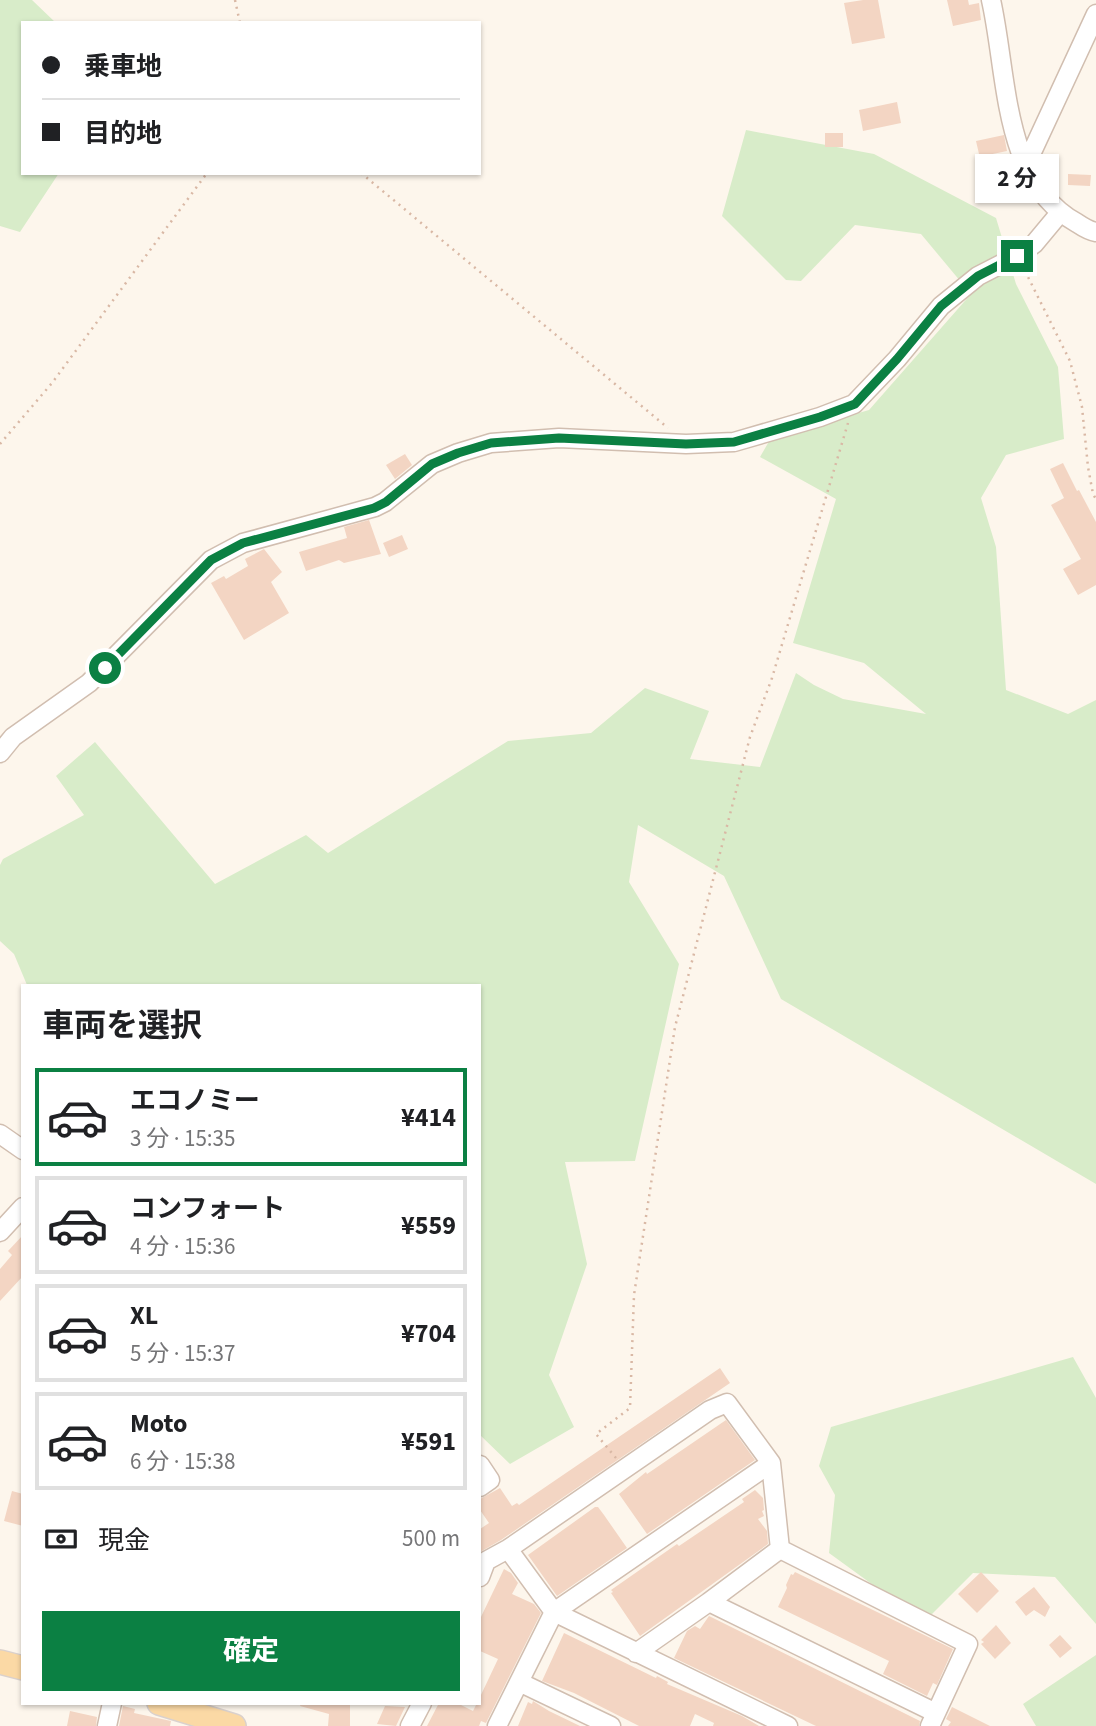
<!DOCTYPE html>
<html lang="ja">
<meta charset="utf-8">
<style>
:root{--surface:#fff;--page:#f2f2f2;--text:#202124;--muted:#757577;--line:#e0e0e0;--accent:#0b8043}
body{margin:0;font-family:"Source Sans 3","Noto Sans JP",sans-serif;background:var(--page);color:var(--text);height:100vh;display:flex;flex-direction:column;font-size:26px;white-space:nowrap}
*{box-sizing:border-box;margin:0}
p{font-size:23px;color:var(--muted)}
.icon{flex:none;width:38px;height:38px;fill:none;stroke:currentColor;stroke-width:2;stroke-linecap:round;stroke-linejoin:round}
.map{position:relative;flex:1;overflow:hidden}
.panel{position:absolute;left:21px;top:984px;width:460px;height:721px;display:flex;flex-direction:column;background:var(--surface);border-radius:0px;box-shadow:0 2px 5px #0004}
.panel>*{flex:none}
.hud{position:absolute;left:21px;top:21px;width:460px;height:154px;border-radius:0px;box-shadow:0 2px 5px #0004;display:grid;align-content:center;height:154px;padding:0 21px;background:var(--surface)}
.end{position:absolute;width:32px;height:32px;margin:-16px;border:9px solid #0b8043;background:#fff;box-shadow:0 0 0 4px #fff}
.from{border-radius:50%}
.bubble{position:absolute;height:49px;border-radius:0px;background:var(--surface);box-shadow:0 2px 5px #0004;font-size:23px;font-weight:700;line-height:49px;text-align:center}
.hud b{display:flex;align-items:center;gap:24px;height:66px;font-size:26px}
.hud b+b{border-top:2px solid var(--line)}
.hud i{width:18px;height:18px;background:var(--text)}
ul{padding:0;list-style:none}
li{display:flex;align-items:center;gap:21px;height:98px;margin:0 14px 10px;padding:0 7px;border:4px solid var(--line);border-radius:0px}
li div{flex:1}
li b{display:block;font-size:26px}
li em{font-style:normal;font-weight:700}
li.active{border-color:var(--accent)}
li>.icon{width:63px;height:63px;stroke-width:1.5}
h2{padding:0 21px;font-size:32px;line-height:84px}
.pay{display:flex;align-items:center;gap:18px;height:77px;padding:0 21px;font-size:26px}
.pay p{margin-inline-start:auto}
.button{display:flex;gap:14px;margin-top:auto;padding:14px 21px}
.button a{flex:1;height:80px;border-radius:0px;background:var(--accent);color:#fff;font-size:28px;font-weight:700;line-height:80px;text-align:center}
.map>svg:first-child{display:block}
.green{fill:#d8ecc9}
.building{fill:#f3d5c3}
.lines{fill:none;stroke-linecap:round;stroke-linejoin:round}
.minor-casing{stroke:#d1beb0;stroke-width:21}
.major-casing{stroke:#dad1cd;stroke-width:26}
.path{stroke:#d9b8a5;stroke-width:2.5;stroke-dasharray:2 5;stroke-linecap:butt}
.minor{stroke:#fff;stroke-width:18}
.major{stroke:#fbd9a5;stroke-width:23}
.route{stroke:#0b8043;stroke-width:9}
</style>
<div class="map">
<svg width="1096" height="1726" viewBox="0 0 1096 1726">
<rect width="100%" height="100%" fill="#fdf6ec"/>
<path class="green" d="M0 0H32L56 23H23V173H59L20 232 0 226Z
M746 130 874 154 996 218 1016 284 1058 367 1064 439 1006 455 981 498 996 547 1006 690 1068 714 1096 700V1184L781 999 724 876 638 825 629 882 679 964 635 1161 565 1162 587 1264 549 1375 574 1427 510 1464 480 1435V985H27L14 954 0 941V865L3 859 84 815 56 776 95 742 215 884 306 835 328 853 508 741 591 733 645 688 709 711 690 759 760 767 796 673 814 685 843 699 926 714 864 663 793 643 836 499 760 457 771 438 869 410 971 294 921 234 855 225 801 281 786 280 722 216Z
M1073 1357 1096 1398V1624L1055 1577 973 1573 924 1622 829 1553 835 1495 819 1466 831 1427Z
M1096 1655V1726H1036L1023 1704Z"/>
<path class="building" d="M863 0H878L885 38 852 44 844 3Z
M947 0H968L969 5 979 3 981 20 953 26Z
M897 102 901 123 863 131 859 110Z
M825 133H843V147H825Z
M1004 135 1007 151 983 156 982 154H979L976 141Z
M1068 174 1091 175 1090 186 1068 185Z
M1018 176 1019 194H998V177Z
M405 454 412 465 395 479 386 465Z
M1063 463 1077 491 1079 490 1096 522V585L1078 595 1063 569 1081 559 1051 505 1064 498 1050 469Z
M369 520 381 554 344 563 339 560 306 571 299 552 347 538 344 527Z
M402 535 408 549 389 557 383 543Z
M264 549 282 572 271 582 289 613 244 640 211 583 224 576 226 579 248 566 245 559Z
M23 1235V1276L0 1301V1269L12 1255 8 1251Z
M720 1368 730 1383 501 1540 480 1552V1529L489 1523 480 1510V1499L500 1488 512 1506 517 1503 519 1505Z
M726 1420 755 1460 647 1534 619 1494 646 1472 647 1474Z
M755 1490 763 1498 764 1510 762 1511 764 1516 758 1519 767 1531 768 1544 640 1636 611 1593 613 1592 611 1590 677 1544 679 1546 713 1523 744 1502 742 1499Z
M12 1491 23 1494V1526L4 1521Z
M595 1507H598L604 1515 627 1548 557 1596 528 1555Z
M504 1569 511 1573 518 1583 512 1594 534 1604 541 1613 486 1723 481 1721 479 1726H427L439 1703H457L473 1711 477 1703H480V1697L498 1659 480 1651V1619Z
M795 1572 953 1649 937 1685 933 1683 927 1696 883 1674 889 1661 778 1607 787 1588 786 1585 791 1574 793 1575Z
M981 1572 999 1591 977 1613 958 1594Z
M1034 1587 1050 1607 1045 1617 1034 1610 1026 1616 1015 1602Z
M709 1616 920 1721 919 1726H816L674 1658 687 1631 695 1626 700 1629Z
M996 1625 1011 1643 995 1659 981 1644 984 1642 981 1640Z
M564 1633 656 1678 657 1676 668 1682 667 1684 742 1716 759 1726H713L714 1723 695 1714 690 1726H639L574 1693 542 1681Z
M1060 1635 1072 1648 1060 1658 1049 1645Z
M533 1701 549 1711 580 1726H518L528 1702 532 1704Z
M301 1703 350 1704V1726H328L329 1714 300 1706Z
M123 1706 135 1709 134 1713 171 1721 170 1726H119Z
M385 1706 405 1707 396 1726 377 1724Z
M952 1707 990 1726H948L951 1722 946 1719Z
M70 1711 97 1717 96 1726H67Z"/>
<g class="lines">
<g class="minor-casing">
<path id="minor" d="M991 0C1008 75 1002 182 1077 223 1083 227 1089 231 1096 232
M1025 167 1096 14
M0 753 13 737 89 683 211 560 243 543 375 507 385 502 432 464 458 453 491 443 559 438 686 444 734 442 820 417 854 404 897 359 941 306 978 276 1017 256 1034 244 1059 214
M0 1134 23 1150
M0 1232 23 1207
M480 1465 490 1480 480 1487
M508 1549 554 1612 788 1726
M480 1577 486 1561 508 1549 710 1410 727 1403 771 1463 780 1549 968 1644 930 1726
M709 1602 780 1549
M636 1653 709 1602 936 1713
M519 1682 611 1726
M107 1726 112 1703
M410 1726 422 1703
M497 1726 554 1612 771 1463"/>
</g>
<g class="major-casing">
<path id="major" d="M0 1662 23 1668
M159 1703 234 1726"/>
</g>
<path class="path" d="M235 0 240 23
M361 173 668 428
M1025 271 1070 361 1082 407 1088 467 1093 494 1096 499
M0 444 52 383 207 173
M616 1458 596 1434 630 1408 634 1295 675 1027 750 737 772 678 848 423"/>
<use href="#minor" class="minor"/>
<use href="#major" class="major"/>
</g>
<g class="lines">
<path class="route" d="M105 668 211 560 243 543 374 508 386 502 432 464 458 453 491 443 559 438 686 444 734 442 820 417 855 404 897 359 941 306 978 276 1017 256"/>
</g>
</svg>
<i class="end from" style="left:105px;top:668px"></i>
<i class="end" style="left:1017px;top:256px"></i>
<div class="bubble" style="left:975px;top:154px;width:84px">2 分</div>
<div class="hud">
<b><i class="from"></i>乗車地</b>
<b><i></i>目的地</b>
</div>
<section class="panel">
<h2>車両を選択</h2>
<ul>
<li class="active"><svg class="icon" aria-label="car" viewBox="0 0 24 24"><path d="M5 17H2v-5l4-1 3-4h7l3 4 3 1v5h-3M9 17h6M6 11h13"/><circle cx="7" cy="17" r="2"/><circle cx="17" cy="17" r="2"/></svg><div><b>エコノミー</b><p>3 分 · 15:35</p></div><em>¥414</em></li>
<li><svg class="icon" aria-label="car" viewBox="0 0 24 24"><path d="M5 17H2v-5l4-1 3-4h7l3 4 3 1v5h-3M9 17h6M6 11h13"/><circle cx="7" cy="17" r="2"/><circle cx="17" cy="17" r="2"/></svg><div><b>コンフォート</b><p>4 分 · 15:36</p></div><em>¥559</em></li>
<li><svg class="icon" aria-label="car" viewBox="0 0 24 24"><path d="M5 17H2v-5l4-1 3-4h7l3 4 3 1v5h-3M9 17h6M6 11h13"/><circle cx="7" cy="17" r="2"/><circle cx="17" cy="17" r="2"/></svg><div><b>XL</b><p>5 分 · 15:37</p></div><em>¥704</em></li>
<li><svg class="icon" aria-label="car" viewBox="0 0 24 24"><path d="M5 17H2v-5l4-1 3-4h7l3 4 3 1v5h-3M9 17h6M6 11h13"/><circle cx="7" cy="17" r="2"/><circle cx="17" cy="17" r="2"/></svg><div><b>Moto</b><p>6 分 · 15:38</p></div><em>¥591</em></li>
</ul>
<div class="pay"><svg class="icon" aria-label="cash" viewBox="0 0 24 24"><path d="M3 7h18v10H3z"/><circle cx="12" cy="12" r="2"/></svg>現金<p>500 m</p></div>
<div class="button"><a>確定</a></div>
</section>
</div>
